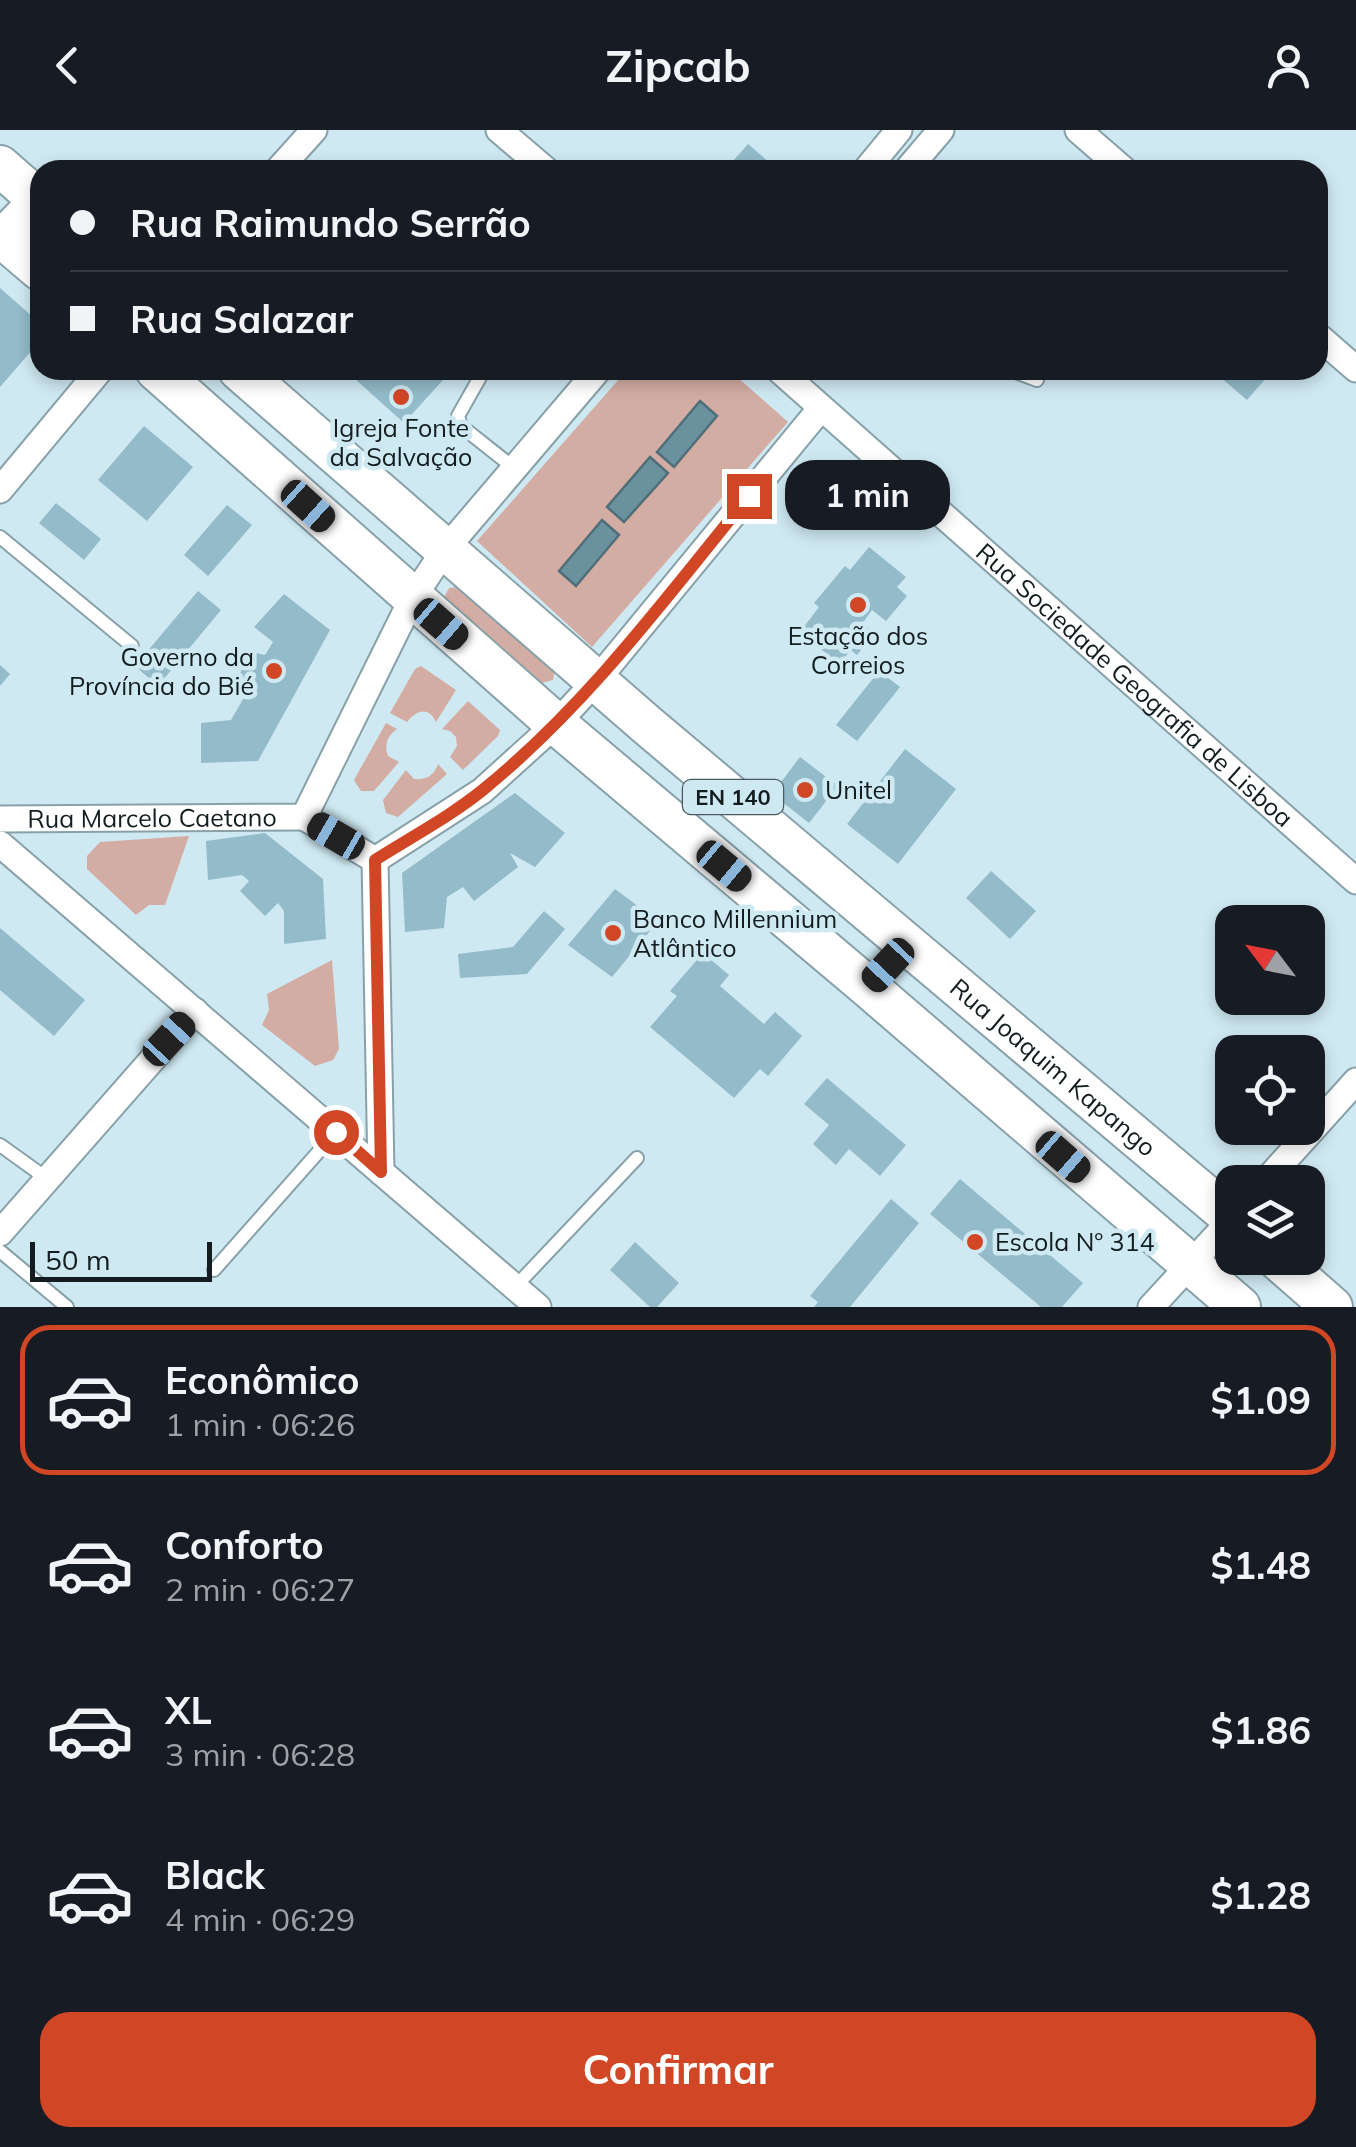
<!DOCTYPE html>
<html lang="pt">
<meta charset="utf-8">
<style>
:root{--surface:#171b24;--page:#20242c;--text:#f1f3f6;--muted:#9ea1a6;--line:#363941;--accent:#d14726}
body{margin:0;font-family:Mulish,sans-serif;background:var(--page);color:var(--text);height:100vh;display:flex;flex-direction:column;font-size:38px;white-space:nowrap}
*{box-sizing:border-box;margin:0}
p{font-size:32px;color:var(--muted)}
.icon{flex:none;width:55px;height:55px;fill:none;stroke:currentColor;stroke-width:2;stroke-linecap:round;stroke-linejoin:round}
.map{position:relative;height:1177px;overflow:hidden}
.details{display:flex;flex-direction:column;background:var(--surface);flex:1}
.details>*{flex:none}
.guide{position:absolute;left:30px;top:30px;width:1298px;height:220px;border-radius:30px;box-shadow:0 5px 15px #0003;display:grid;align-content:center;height:220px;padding:0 40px;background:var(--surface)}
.needle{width:65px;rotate:302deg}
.buttons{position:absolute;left:1215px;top:775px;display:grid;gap:20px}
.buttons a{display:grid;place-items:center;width:110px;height:110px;border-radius:20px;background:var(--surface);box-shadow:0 5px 15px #0003;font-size:50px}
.scale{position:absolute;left:30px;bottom:25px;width:182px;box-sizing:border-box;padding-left:10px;border:5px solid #131d20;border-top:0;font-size:28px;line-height:35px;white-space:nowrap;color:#131d20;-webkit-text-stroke:8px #cfe9f2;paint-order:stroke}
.end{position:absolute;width:45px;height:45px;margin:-22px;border:12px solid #d14726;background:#fff;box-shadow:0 0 0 5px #fff}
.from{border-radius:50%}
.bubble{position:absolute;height:70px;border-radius:30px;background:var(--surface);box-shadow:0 5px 15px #0003;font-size:32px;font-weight:700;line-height:70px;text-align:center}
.car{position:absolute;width:30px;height:60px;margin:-30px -15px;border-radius:12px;box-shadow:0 0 8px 2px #0007;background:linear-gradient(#222 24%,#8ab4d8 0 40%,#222 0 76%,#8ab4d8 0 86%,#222 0)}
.guide b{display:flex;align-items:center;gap:35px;height:95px;font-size:38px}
.guide b+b{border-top:2px solid var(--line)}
.guide i{width:25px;height:25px;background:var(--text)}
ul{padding:18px 0 0;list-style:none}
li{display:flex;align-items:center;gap:30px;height:150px;margin:0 20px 15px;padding:0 20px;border:5px solid transparent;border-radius:30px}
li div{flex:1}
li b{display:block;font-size:38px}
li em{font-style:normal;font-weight:700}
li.active{border-color:var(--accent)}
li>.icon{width:90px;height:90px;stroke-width:1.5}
.action{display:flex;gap:20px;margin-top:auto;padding:20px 40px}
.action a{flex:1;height:115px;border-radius:30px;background:var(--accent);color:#fff;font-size:40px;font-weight:700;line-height:115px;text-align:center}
header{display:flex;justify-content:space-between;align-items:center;height:130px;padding:0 40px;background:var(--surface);font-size:45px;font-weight:700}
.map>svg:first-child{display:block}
.green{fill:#d3aca3}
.water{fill:#6a919e;stroke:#506e78;stroke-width:2.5}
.building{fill:#93bbc9}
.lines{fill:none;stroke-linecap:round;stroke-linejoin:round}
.service-casing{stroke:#88a1a9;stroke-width:16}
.minor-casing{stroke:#88a1a9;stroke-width:29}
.primary-casing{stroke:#88a1a9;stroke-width:44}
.service{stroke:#fff;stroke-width:12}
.minor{stroke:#fff;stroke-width:25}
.primary{stroke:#fff;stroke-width:40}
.route{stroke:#d14726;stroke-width:12}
.poi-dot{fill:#d14726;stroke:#cfe9f2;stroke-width:4}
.labels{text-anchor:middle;stroke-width:9;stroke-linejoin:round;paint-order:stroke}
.shield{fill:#cfe9f2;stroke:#4b5a5f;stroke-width:2.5}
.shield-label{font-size:22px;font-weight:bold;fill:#131d20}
.poi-label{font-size:25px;fill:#131d20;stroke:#cfe9f2;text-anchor:start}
.street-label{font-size:25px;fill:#131d20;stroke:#cfe9f2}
</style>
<header><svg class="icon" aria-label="back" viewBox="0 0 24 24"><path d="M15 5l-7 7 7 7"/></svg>Zipcab<svg class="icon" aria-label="person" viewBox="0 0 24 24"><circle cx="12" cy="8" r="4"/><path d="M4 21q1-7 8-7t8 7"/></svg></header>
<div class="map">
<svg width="1356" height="1177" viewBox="0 0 1356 1177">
<rect width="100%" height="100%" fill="#cfe9f2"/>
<path class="green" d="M627 240H729L788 292 592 517 477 411Z
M458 457 555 538 553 550 538 554 443 469 449 458Z
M421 536 456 560 436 592C429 576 416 580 407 592L390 583 415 539Z
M468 571 500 600 498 606 463 640 450 627 457 616 456 607 450 601 442 599Z
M386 593 397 599C387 606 384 615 388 626L399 632 374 661H361L354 650Z
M438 634 447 644 398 687 386 683 383 670 406 640 414 649C426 650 434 646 438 634Z
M189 706 165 775H149L136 785 87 739V726L100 712Z
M332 830 339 919 333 930 315 936 262 895 269 880 267 864Z"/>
<path class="water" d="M700 271 717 286 674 337 657 322Z
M650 327 668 343 624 392 607 377Z
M602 390 619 405 576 456 559 441Z"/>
<path class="building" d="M748 14 778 40H725Z
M0 158 40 193V211L0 257Z
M345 240H452L404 293Z
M1212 240H1273L1247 270Z
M144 296 193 337 147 391 98 350Z
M56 373 101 409 84 430 39 393Z
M227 375 252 395 208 446 184 425Z
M869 417 906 447 897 457 907 466 886 491 872 480 862 494 874 503 857 525 851 520 839 534 800 502 819 477 814 473 845 436 850 440Z
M198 461 221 480 158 556 135 536Z
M284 464 330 500 258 631 201 633V593L231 590 246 564 232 557 252 522 265 525 273 512 254 497Z
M0 535 10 544 0 556Z
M879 541 900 557 857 611 836 595Z
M905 619 956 659 898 734 847 694Z
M800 627 838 656 809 693 772 664Z
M515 663 565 703 535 737 510 723 518 737 474 771 463 757 447 767 444 798 405 802 402 743Z
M265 703 323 749 326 809 284 814V781L278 773 265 786 240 761 249 751 242 745 208 750 206 711Z
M991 741 1036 781 1010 809 966 768Z
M615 759 658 791 612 847 568 815Z
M544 781 565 799 527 844 460 848 458 824 513 817Z
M0 798 85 870 54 906 0 860Z
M703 823 729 845 720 856 764 894 775 882 802 906 768 946 760 939 734 968 650 897 677 866 670 861Z
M827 948 906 1015 880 1046 849 1019 836 1035 813 1014 829 995 804 974Z
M960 1049 1083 1153 1062 1177H1041L930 1084Z
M891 1069 919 1093 850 1177H814L818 1172 810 1166Z
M635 1112 679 1153 657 1177H650L610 1140Z"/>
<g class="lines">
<g class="service-casing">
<path id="service" d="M484 240 458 286 461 296 514 338
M1010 240 1037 250
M0 407 132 516
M0 1015 46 1048
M0 1121 67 1177
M214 1140 336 1002
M515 1157 637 1028"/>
</g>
<g class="minor-casing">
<g id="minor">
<path d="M499 0 546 40"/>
<path d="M1078 0 1124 40"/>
<path d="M278 40 314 0"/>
<path d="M866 40 899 0"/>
<path d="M907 40 941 0"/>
<path d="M1318 206 1356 239"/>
<path id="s1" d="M779 240 1356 751"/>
<path d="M0 360 100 240"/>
<path d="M304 687 375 730"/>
<path id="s2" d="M0 689 304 687 412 469 444 421 598 240"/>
<path d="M0 714 538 1177"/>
<path d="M381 1042 375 730 482 661 556 594 596 551 821 278"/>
<path d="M1265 1052 1356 951"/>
<path d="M0 1103 195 881"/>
<path d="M1151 1177 1232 1089"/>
</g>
</g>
<g class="primary-casing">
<g id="primary">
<path d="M0 36 40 71"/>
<path d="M0 106 40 140"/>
<path d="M3 109 40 71"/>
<path d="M156 240 556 594 868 857 1240 1177"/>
<path id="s3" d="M239 240 647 595 1232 1088"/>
<path d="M1276 1128 1332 1177"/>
</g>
</g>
<use href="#service" class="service"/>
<use href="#minor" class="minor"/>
<use href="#primary" class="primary"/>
</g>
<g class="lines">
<path class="route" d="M336 1002 381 1042 375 730C411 707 451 686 484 659 587 575 666 468 749 366"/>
</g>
<g class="poi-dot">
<circle cx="401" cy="267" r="10"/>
<circle cx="858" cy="475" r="10"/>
<circle cx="274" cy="541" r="10"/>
<circle cx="805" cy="660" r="10"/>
<circle cx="613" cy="803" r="10"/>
<circle cx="975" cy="1112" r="10"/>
</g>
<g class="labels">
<rect class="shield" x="683" y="650" width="100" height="34" rx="8"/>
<g class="shield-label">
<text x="733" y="675">EN 140</text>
</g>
<g class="poi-label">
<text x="401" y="307" text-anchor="middle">Igreja Fonte<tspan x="401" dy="29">da Salvação</tspan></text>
<text x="858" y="515" text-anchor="middle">Estação dos<tspan x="858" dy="29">Correios</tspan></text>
<text x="254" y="536" text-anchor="end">Governo da<tspan x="254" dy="29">Província do Bié</tspan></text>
<text x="825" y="669">Unitel</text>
<text x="633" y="798">Banco Millennium<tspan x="633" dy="29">Atlântico</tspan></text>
<text x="995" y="1121">Escola Nº 314</text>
</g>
<g class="street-label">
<text dy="9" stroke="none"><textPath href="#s1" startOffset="475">Rua Sociedade Geografia de Lisboa</textPath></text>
<text dy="9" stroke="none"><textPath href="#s2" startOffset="152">Rua Marcelo Caetano</textPath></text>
<text dy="9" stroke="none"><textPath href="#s3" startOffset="1072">Rua Joaquim Kapango</textPath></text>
</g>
</g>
</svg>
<div class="buttons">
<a><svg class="needle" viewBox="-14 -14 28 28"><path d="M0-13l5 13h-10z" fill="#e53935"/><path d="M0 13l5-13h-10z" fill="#9ea1a6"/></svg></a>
<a><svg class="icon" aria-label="locate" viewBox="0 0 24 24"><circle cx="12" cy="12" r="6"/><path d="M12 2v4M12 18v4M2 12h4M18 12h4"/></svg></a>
<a><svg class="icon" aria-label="layers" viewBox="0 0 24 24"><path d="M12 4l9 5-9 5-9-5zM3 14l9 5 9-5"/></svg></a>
</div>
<div class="scale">50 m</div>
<i class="end from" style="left:336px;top:1002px"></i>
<i class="end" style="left:749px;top:366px"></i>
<div class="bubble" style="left:785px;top:330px;width:165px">1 min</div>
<i class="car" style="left:308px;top:376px;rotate:132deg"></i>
<i class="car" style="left:441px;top:494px;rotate:131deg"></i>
<i class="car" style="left:336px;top:706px;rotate:300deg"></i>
<i class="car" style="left:724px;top:736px;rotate:130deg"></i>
<i class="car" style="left:888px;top:835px;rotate:223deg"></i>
<i class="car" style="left:169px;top:909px;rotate:43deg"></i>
<i class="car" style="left:1063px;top:1027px;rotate:131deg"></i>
<div class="guide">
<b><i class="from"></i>Rua Raimundo Serrão</b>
<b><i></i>Rua Salazar</b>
</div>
</div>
<section class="details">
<ul>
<li class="active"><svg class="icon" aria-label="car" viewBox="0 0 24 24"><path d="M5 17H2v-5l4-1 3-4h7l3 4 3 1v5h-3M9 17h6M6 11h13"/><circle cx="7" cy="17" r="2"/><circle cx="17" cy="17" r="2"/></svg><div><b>Econômico</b><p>1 min · 06:26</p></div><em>$1.09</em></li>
<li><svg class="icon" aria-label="car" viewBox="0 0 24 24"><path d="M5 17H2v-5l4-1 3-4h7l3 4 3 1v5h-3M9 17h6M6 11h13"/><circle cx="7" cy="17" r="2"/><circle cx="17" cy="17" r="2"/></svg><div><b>Conforto</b><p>2 min · 06:27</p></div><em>$1.48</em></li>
<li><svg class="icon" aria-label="car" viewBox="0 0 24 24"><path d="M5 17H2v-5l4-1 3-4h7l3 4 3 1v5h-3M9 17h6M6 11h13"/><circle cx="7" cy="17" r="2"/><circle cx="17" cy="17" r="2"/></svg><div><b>XL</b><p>3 min · 06:28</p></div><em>$1.86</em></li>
<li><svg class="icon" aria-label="car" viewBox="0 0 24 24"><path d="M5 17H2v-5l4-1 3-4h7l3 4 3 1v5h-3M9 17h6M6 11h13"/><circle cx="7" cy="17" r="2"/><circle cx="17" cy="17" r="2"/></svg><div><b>Black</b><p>4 min · 06:29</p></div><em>$1.28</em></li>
</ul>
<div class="action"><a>Confirmar</a></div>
</section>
